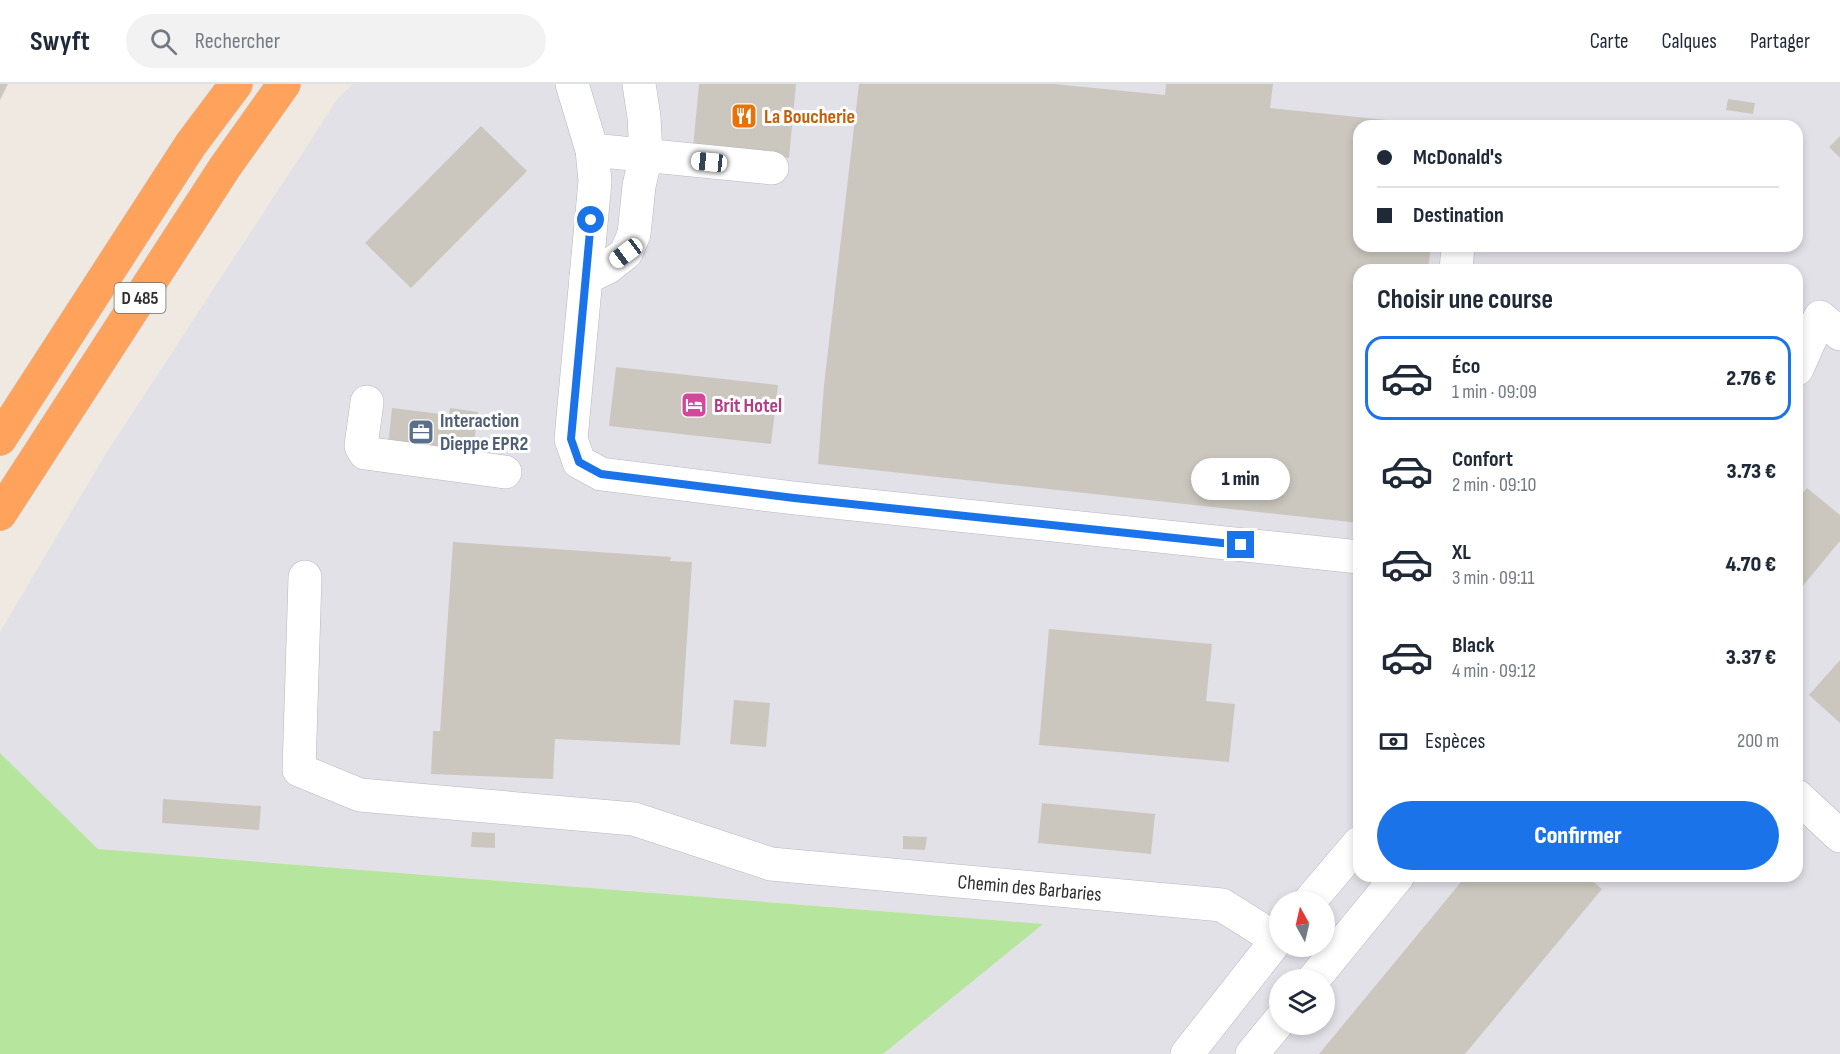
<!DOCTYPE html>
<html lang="fr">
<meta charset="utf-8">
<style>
:root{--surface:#fff;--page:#f2f2f3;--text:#1f2937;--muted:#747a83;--line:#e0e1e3;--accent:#1a73e8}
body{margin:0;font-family:"Sofia Sans Condensed",sans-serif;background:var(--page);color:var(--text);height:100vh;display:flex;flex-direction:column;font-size:22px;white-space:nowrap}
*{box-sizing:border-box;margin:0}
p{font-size:20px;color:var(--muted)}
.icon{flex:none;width:33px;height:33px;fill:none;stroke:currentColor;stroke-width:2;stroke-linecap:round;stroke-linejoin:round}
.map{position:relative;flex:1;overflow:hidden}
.drawer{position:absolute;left:1353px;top:180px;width:450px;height:618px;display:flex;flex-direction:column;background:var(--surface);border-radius:18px;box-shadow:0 3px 9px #0003}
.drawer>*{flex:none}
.hud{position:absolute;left:1353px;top:36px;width:450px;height:132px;border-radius:18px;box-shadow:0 3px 9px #0003;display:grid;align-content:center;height:132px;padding:0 24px;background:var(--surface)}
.needle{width:39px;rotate:352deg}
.controls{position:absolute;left:1269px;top:807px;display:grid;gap:12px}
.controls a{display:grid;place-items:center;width:66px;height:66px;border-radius:50%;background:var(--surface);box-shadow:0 3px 9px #0003;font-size:30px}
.end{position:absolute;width:27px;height:27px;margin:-14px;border:8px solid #1a73e8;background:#fff;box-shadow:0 0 0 3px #fff}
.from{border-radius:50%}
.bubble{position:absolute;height:42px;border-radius:21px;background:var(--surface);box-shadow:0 3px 9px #0003;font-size:20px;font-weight:800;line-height:42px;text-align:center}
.car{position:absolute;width:18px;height:36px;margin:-18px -9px;border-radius:8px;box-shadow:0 0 4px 2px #0007;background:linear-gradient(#fff 24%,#345 0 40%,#fff 0 76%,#345 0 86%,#fff 0)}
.hud b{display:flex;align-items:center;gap:21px;height:57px;font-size:22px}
.hud b+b{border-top:2px solid var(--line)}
.hud i{width:15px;height:15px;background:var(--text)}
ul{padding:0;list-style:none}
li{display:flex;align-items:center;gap:18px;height:84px;margin:0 12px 9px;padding:0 12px;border:3px solid transparent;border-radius:18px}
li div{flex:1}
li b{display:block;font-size:22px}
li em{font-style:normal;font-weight:800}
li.current{border-color:var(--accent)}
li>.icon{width:54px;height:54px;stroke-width:1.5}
h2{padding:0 24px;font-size:27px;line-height:72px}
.pay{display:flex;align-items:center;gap:15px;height:66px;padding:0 24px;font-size:22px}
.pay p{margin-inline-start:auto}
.cta{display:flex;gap:12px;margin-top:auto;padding:12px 24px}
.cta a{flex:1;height:69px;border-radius:36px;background:var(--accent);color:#fff;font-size:24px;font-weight:800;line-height:69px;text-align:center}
header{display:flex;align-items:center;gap:36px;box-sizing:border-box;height:84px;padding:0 30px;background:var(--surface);border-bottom:2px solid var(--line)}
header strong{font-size:28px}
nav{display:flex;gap:33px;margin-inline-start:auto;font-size:21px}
.search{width:420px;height:54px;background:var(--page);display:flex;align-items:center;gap:15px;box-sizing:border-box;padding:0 21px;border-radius:33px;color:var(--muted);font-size:22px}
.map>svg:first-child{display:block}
.industrial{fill:#e3e1e8;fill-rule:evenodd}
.green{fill:#b6e59e}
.building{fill:#cbc7bf}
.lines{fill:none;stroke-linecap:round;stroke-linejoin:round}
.minor-casing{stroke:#b4b7c1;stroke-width:34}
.highway-casing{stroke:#c9c9c9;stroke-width:34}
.minor{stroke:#fff;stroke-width:33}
.highway{stroke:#ffa35c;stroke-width:33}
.route{stroke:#1a73e8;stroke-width:8}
.labels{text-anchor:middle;stroke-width:6;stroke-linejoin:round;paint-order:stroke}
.shield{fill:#fff;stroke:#6d6d6d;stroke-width:1.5}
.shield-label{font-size:18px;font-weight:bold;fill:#2e2e2e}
.food-label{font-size:20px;font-weight:bold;fill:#c56008;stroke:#fff;text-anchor:start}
.hotel-label{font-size:20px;font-weight:bold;fill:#b23c85;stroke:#fff;text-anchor:start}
.service-label{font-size:20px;font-weight:bold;fill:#4e5e75;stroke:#fff;text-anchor:start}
.street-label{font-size:20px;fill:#2e2e2e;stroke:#fff}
</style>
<header>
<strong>Swyft</strong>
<div class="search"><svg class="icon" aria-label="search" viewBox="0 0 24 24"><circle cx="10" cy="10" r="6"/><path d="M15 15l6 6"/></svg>Rechercher</div>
<nav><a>Carte</a><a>Calques</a><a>Partager</a></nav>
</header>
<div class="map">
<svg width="1840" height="970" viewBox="0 0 1840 970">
<rect width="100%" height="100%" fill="#efe9e1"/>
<path class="industrial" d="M353 0H1840V970H883L1042 840 98 765 0 669V548L105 371 339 13ZM1359 42H1797V162H1359ZM1359 186H1797V792H1359ZM1280 818H1324V862H1280ZM1280 896H1324V940H1280Z"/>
<path class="green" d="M0 669 98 765 1043 840 883 970H0Z"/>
<path class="building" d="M0 0H8L0 16Z
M699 0H796L789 74 693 64Z
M859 0H1054L1165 11 1166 0H1273L1270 24 1425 40 1424 42H1359V162H1431L1428 186H1359V439L818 380 824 301Z
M1728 15 1755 19 1753 30 1726 26Z
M481 42 527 87 411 204 365 159Z
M1840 52V74L1829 63Z
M616 283 778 301 771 360 609 342Z
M392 324 449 331 450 324 478 328 474 359 446 356 445 368 388 361Z
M1807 404 1840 431V457L1797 509V416Z
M453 458 671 473 670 477 692 478 680 661 555 655 553 695 431 690 433 647H440Z
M1049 545 1212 560 1206 617 1235 620 1229 678 1039 661Z
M1840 576V639L1809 611Z
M734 616 770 619 766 663 730 660Z
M163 715 261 722 259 746 162 739Z
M1042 719 1155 730 1151 770 1038 759Z
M472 748 495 749V764L471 763Z
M903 752 927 753 925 766 903 765Z
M1466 792H1586L1602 805 1465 970H1319Z"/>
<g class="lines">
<g class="minor-casing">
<g id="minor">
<path d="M572 0 592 66 595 97 571 355 579 378 601 390 794 414 1359 473"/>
<path d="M592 66 772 84"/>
<path d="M1456 186 1458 162"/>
<path d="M586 194 608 183 626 169 634 150 639 102 646 71 644 33 639 0"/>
<path d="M1797 285 1820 233 1840 250"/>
<path d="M367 318 361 362 365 369 505 388"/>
<path id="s1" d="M305 493 299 686 360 711 634 735 771 780 1222 821 1276 855"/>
<path d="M1797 712 1840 752"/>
<path d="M1309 818 1359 759"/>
<path d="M1313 896 1398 792"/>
<path d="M1187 970 1280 852"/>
<path d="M1252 970 1280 936"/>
</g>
</g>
<g class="highway-casing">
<path id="highway" d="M0 355 191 60 236 0
M0 430 225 83 284 0"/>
</g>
<use href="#minor" class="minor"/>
<use href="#highway" class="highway"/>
</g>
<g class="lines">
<path class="route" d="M591 136 571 355 579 378 601 390 794 414 1241 461"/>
</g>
<defs>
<g id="restaurant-square" transform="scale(1.35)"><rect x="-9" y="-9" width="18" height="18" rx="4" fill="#e8710a" stroke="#fff"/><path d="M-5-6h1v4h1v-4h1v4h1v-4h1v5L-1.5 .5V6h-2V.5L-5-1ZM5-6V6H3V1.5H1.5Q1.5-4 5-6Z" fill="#fff"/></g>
<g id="hotel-square" transform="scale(1.35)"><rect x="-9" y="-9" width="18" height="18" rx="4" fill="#d1479c" stroke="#fff"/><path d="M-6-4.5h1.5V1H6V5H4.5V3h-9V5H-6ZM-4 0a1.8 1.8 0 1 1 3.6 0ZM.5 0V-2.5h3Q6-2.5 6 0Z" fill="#fff"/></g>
<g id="office-square" transform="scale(1.35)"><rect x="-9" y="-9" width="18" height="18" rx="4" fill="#5c6f8a" stroke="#fff"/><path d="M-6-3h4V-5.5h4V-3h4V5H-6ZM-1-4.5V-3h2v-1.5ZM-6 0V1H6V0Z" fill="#fff"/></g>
</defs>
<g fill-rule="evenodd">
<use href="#restaurant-square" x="744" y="32"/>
<use href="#hotel-square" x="694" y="321"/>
<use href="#office-square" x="421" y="348"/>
</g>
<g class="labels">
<rect class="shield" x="114.5" y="199" width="51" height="30" rx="4.5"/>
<g class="shield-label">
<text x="140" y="220">D 485</text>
</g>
<g class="food-label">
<text x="764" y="39">La Boucherie</text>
</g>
<g class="hotel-label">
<text x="714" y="328">Brit Hotel</text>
</g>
<g class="service-label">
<text x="440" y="343">Interaction<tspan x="440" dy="23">Dieppe EPR2</tspan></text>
</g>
<g class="street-label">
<text dy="7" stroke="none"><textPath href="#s1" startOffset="938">Chemin des Barbaries</textPath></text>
</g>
</g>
</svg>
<div class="controls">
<a><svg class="needle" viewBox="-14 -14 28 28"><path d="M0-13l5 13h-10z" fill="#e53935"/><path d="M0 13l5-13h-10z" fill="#747a83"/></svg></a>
<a><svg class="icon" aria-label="layers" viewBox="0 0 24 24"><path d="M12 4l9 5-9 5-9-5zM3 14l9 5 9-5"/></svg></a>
</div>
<i class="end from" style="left:591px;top:136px"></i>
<i class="end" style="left:1241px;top:461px"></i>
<div class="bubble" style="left:1191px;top:374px;width:99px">1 min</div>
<i class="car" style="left:709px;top:78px;rotate:276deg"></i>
<i class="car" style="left:626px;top:169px;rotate:233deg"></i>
<div class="hud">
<b><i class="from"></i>McDonald's</b>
<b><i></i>Destination</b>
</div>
<section class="drawer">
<h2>Choisir une course</h2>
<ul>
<li class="current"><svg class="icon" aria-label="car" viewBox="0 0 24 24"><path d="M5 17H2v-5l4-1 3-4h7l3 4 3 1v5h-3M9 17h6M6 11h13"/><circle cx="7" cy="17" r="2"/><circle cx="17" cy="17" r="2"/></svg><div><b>Éco</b><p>1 min · 09:09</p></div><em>2.76 €</em></li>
<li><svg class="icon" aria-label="car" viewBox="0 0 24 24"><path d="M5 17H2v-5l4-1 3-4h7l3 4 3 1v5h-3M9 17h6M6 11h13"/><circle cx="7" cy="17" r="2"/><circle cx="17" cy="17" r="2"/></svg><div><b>Confort</b><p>2 min · 09:10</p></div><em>3.73 €</em></li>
<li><svg class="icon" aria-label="car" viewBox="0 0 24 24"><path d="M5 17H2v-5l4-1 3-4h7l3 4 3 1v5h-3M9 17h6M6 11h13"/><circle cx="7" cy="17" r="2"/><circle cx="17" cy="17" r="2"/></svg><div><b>XL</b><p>3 min · 09:11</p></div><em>4.70 €</em></li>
<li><svg class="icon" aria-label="car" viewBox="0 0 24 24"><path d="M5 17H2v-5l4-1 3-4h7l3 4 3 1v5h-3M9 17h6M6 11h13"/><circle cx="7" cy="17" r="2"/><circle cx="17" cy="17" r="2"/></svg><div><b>Black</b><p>4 min · 09:12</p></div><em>3.37 €</em></li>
</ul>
<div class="pay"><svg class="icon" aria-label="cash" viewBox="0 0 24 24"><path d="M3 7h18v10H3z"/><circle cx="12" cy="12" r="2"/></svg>Espèces<p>200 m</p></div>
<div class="cta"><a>Confirmer</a></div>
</section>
</div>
